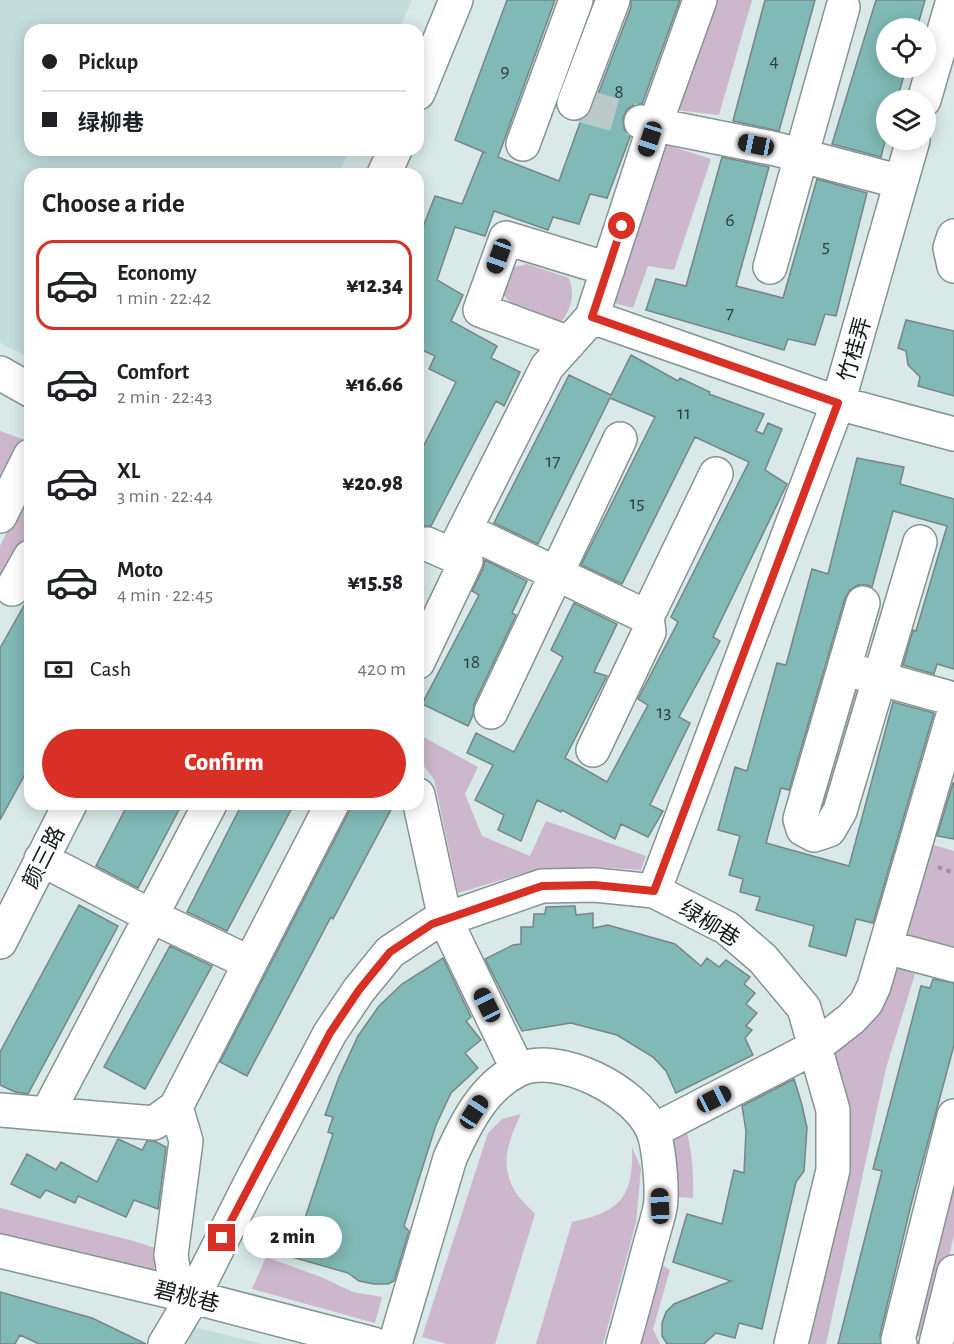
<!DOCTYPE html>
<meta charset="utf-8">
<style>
:root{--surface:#fff;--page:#f2f2f2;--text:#202124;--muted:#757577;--line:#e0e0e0;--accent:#d93025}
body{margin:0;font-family:"Alegreya Sans","Noto Sans SC",sans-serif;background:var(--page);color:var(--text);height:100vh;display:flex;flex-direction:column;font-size:22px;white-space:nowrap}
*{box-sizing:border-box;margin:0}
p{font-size:20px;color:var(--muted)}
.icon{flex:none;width:33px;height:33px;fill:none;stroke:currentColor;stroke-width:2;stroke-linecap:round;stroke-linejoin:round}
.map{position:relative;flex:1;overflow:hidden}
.drawer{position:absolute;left:24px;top:168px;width:400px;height:642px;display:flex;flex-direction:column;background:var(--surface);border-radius:18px;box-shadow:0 3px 15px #0003}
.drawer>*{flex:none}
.hud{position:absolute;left:24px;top:24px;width:400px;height:132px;border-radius:18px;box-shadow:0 3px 15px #0003;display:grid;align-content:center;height:132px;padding:0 18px;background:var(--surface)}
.fabs{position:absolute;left:876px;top:18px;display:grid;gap:12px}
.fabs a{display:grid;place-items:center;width:60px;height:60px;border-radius:50%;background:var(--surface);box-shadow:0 3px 15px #0003;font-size:30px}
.end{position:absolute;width:27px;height:27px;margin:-14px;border:8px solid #d93025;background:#fff;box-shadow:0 0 0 3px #fff}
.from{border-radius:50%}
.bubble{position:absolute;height:42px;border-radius:21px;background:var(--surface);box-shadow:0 3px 15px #0003;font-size:20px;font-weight:800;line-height:42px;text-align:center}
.car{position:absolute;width:18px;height:36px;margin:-18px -9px;border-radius:8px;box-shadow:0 0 4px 2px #0007;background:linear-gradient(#222 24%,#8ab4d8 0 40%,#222 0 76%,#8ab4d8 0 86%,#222 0)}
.hud b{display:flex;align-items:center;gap:21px;height:57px;font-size:22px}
.hud b+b{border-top:2px solid var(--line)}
.hud i{width:15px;height:15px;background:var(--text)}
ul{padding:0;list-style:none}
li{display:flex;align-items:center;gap:18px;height:90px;margin:0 12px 9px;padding:0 6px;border:3px solid transparent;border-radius:18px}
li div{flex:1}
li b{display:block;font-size:22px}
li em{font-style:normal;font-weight:800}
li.active{border-color:var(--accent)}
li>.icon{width:54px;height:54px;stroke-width:1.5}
h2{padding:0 18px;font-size:27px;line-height:72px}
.pay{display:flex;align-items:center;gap:15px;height:66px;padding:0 18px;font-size:22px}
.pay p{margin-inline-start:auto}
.cta{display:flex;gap:12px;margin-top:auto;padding:12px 18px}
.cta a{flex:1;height:69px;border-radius:36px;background:var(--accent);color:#fff;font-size:24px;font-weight:800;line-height:69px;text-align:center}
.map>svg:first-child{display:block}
.built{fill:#c3dddb}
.green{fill:#cdb7cc}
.building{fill:#80b9b5;stroke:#778685;stroke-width:1.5}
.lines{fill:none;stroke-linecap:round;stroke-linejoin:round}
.minor-tunnel{stroke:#bacac8;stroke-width:33;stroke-dasharray:33 16;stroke-linecap:butt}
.minor-casing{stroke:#859493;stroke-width:36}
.path{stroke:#8e9a99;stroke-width:4;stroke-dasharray:4.5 4.5;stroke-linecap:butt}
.minor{stroke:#fff;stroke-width:33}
.route{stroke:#d93025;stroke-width:8}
.labels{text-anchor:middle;stroke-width:6;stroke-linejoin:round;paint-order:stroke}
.number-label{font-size:20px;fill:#2e413f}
.street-label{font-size:22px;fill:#131918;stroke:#fff}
</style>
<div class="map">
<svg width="954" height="1344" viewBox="0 0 954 1344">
<rect width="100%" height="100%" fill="#d8e9e7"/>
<path class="built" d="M0 0H412L399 30H30V150H349L339 174H30V358L0 343Z
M194 1327 262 1344H183Z"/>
<path class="green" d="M716 0H752L719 115 677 110Z
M664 144 711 159 674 270 648 266 633 308 610 302Z
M527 264 569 278C575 295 572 307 561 322L512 305 503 294 511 268Z
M0 431 25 440 0 489Z
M30 487V530L0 588V546Z
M849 681 868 686 828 817 812 820Z
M418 734 478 767 465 794 482 836 530 856 546 821 646 856 641 870 599 867 522 874 458 893 434 779 419 760Z
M927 843 954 851V956L906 943Z
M899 967 915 974 886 1068 826 1344H801L848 1117C847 1084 844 1078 828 1050L887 984Z
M521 1114C509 1139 500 1162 513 1188 518 1198 528 1206 535 1214L495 1344H447L422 1337 488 1133 502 1119Z
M686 1128C692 1152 694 1173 693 1198L677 1197 668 1137Z
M632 1147 641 1168 636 1223 603 1344H536L572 1222C619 1212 634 1198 632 1147Z
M954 1152V1235L930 1335 916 1337 912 1324Z
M0 1208 134 1241 155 1248 154 1274 0 1234Z
M266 1257 321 1277 353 1292 382 1297 375 1323 252 1289Z
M662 1265 670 1270 653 1329 660 1344H641Z"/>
<path class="building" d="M507 0H555L498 157 559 181 581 120 586 117 592 110 631 7V0H680L642 104 634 105 627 109 623 118 624 129 630 137 607 198 590 194 579 224 553 217 548 230 494 211 485 236 455 227 437 280 463 295 451 321 497 346 491 358 520 372 504 406 496 401 431 526H424L418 528V457L456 382 429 369 435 356 418 348V240L435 196 462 204 483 152 486 153 455 140Z
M765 0H815L779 131 733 121Z
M876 0H925L917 28H886V68H906L897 100H886V137L881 157 832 144Z
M722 157 769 167 736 286 783 298 817 179 867 193 836 316 825 314 815 345 788 339 784 350 646 310 656 279 686 286Z
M906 320 954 331V396L918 386 920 377 908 365 906 351 898 348Z
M631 355 678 381 680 378 710 392 709 394 764 414 756 431 763 434 768 423 782 429 765 470 787 484 713 637 720 641 679 717 690 723 650 805 663 811 648 837 621 824 615 839 562 810 561 812 537 800 521 841 498 830 504 815 475 800 493 765 467 753 476 733 514 752 563 657 551 650 574 603 617 624 594 672 607 676 565 758 607 782 648 705 638 699 678 622 671 617 749 462 695 437 622 584 581 565 655 417 610 398 538 544 494 523 569 375 611 395Z
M857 458 904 467 900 484 954 499V669L937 664 934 674 903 665 913 630 916 631 947 526 893 511 872 587 868 585H858L850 590 845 598 789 790 781 788 766 843 849 866 893 702 934 713 873 923 856 919 846 956 809 946 814 926 756 910 760 897 740 892 743 879 729 875 740 836 718 830 735 767 747 771 777 663 786 665 812 569 828 574Z
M485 560 527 581 512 613 516 615 474 704 473 715 468 726 422 704 479 595 472 591 483 569Z
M30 595V765L0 820V648Z
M953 783H954V839L937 836Z
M128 804H182L138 888 96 866Z
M242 804H294L227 931 187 912Z
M353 804H394L333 919 331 917 247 1076 220 1062Z
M79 905 118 926 28 1094 15 1092 0 1085V1052Z
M575 906 576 915 593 913V928L608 925 675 944 701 966 707 958 719 967 726 960 750 977 744 984 755 993 746 1004 757 1013 746 1026 752 1030 745 1038 753 1055 676 1093 666 1071 653 1057 617 1035 571 1023 522 1031 485 959 513 945 521 944V927H533L534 914H545L546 907Z
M170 946 212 966 145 1089 104 1067Z
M443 958 471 1017 466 1021 481 1040 465 1053 478 1068 451 1093 436 1125 404 1226 409 1231 394 1281 388 1284H374L359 1281 348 1273 292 1257 333 1134 328 1132 333 1117 325 1115 339 1077 358 1036 379 1006 402 984Z
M933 979 954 983V1045L911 1205 880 1335 881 1344H838L882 1171 873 1169 921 986 930 988Z
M794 1079 802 1105 807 1128 804 1171 796 1182 762 1329 739 1323 735 1338 716 1333 704 1344H667L662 1336V1323L666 1312 674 1304 731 1281 673 1262 687 1214 722 1224 734 1170 744 1173 746 1131 742 1106Z
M118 1139 142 1150 147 1141H154L166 1147 158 1209 134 1200 126 1217 78 1196 75 1203 46 1190 40 1198 11 1184 27 1154 56 1170 61 1162 97 1182Z
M0 1292 92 1318 146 1344H39L20 1335 15 1344H0Z"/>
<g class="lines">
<path class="minor-tunnel" d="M583 106 641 122"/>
<g class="minor-casing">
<path id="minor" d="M418 93 456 0
M924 100 953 0
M574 103 613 0
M641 122 776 149 901 182
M523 144 576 0
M384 174 395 150
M954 236 950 248 954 266
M770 267 843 7
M592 317 838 403 954 434
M569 343 480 310 506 238 608 269
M0 373 30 390
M0 516 30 456
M465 530 647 617
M452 555 547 367 592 317 650 139 700 0
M12 589 30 557
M863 603 800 819 803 829 814 835 829 830 840 811 920 542
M418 662 466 561 427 544
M860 673 954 699
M491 712 620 439
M593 750 649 632 647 617 716 474
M418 795 445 919 518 1070
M41 859 151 916 250 963
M654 891 838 403 913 140
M0 942 70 804
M886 947 954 965
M176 1107 186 1141 171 1255 177 1293
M0 1110 154 1123 176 1107 332 804
M47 1114 210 804
M653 1131 815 1047 851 1019 866 1003 874 986 954 712
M0 1251 193 1297 373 1344
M165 1344 193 1297 252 1180 330 1033 359 990 390 952 432 924 542 886 595 885 654 891 727 928 763 959 804 1008 833 1110V1170L791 1344
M395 1344 450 1158C465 1125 483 1087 518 1070 558 1051 637 1091 653 1131 659 1146 663 1191 660 1208 657 1222 652 1237 648 1252 640 1282 632 1313 623 1344
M900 1344 898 1340 954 1116
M936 1344 954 1272"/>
</g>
<path class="path" d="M938 867 954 873"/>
<use href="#minor" class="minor"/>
</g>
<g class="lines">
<path class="route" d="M222 1238 330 1033 359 990 390 952 432 924 542 886 595 885 654 891 838 403 592 317 622 226"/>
</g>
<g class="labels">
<g class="number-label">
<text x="774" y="67">4</text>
<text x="505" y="77">9</text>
<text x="619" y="98">8</text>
<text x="730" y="226">6</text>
<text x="826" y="252">5</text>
<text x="730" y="319">7</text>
<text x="684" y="419">11</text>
<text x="553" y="467">17</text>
<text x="637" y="509">15</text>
<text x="472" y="668">18</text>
<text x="664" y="718">13</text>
</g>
<g class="street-label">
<text transform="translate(854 349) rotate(-74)" y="8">竹桂弄</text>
<text transform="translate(43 857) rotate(-63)" y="8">颜三路</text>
<text transform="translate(710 923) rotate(32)" y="8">绿柳巷</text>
<text transform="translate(187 1296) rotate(14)" y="8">碧桃巷</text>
</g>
</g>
</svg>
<div class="fabs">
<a><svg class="icon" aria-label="locate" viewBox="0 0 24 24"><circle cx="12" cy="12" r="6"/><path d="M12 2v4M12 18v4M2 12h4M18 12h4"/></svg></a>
<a><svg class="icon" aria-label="layers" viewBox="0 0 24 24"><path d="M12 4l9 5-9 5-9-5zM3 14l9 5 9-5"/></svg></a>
</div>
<i class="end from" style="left:622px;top:226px"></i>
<i class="end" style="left:222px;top:1238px"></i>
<div class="bubble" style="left:243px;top:1216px;width:99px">2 min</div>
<i class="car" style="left:650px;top:139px;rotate:198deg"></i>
<i class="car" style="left:756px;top:145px;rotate:281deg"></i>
<i class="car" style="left:499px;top:256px;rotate:200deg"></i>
<i class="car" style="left:487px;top:1005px;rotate:334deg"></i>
<i class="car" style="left:714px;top:1099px;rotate:63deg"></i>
<i class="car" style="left:474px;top:1112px;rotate:33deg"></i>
<i class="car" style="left:660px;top:1206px;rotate:358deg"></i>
<div class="hud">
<b><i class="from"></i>Pickup</b>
<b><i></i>绿柳巷</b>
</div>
<section class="drawer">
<h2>Choose a ride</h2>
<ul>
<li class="active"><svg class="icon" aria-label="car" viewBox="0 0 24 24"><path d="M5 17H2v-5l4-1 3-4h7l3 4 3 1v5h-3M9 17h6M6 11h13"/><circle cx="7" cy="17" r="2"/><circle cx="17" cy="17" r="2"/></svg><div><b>Economy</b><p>1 min · 22:42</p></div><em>¥12.34</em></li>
<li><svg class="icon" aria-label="car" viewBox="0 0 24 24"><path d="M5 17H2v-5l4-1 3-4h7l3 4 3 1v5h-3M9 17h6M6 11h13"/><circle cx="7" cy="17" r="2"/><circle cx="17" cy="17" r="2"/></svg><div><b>Comfort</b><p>2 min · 22:43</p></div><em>¥16.66</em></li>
<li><svg class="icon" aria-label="car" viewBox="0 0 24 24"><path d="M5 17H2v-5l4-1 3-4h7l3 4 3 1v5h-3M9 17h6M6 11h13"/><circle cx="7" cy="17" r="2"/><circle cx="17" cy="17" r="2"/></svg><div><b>XL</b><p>3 min · 22:44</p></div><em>¥20.98</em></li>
<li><svg class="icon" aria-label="car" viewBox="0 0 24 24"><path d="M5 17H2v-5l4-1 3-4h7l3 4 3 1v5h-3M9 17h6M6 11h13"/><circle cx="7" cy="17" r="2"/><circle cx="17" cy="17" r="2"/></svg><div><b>Moto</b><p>4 min · 22:45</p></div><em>¥15.58</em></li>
</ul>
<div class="pay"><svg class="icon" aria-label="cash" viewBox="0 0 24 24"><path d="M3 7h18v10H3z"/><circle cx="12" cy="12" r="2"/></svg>Cash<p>420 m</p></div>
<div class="cta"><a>Confirm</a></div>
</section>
</div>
